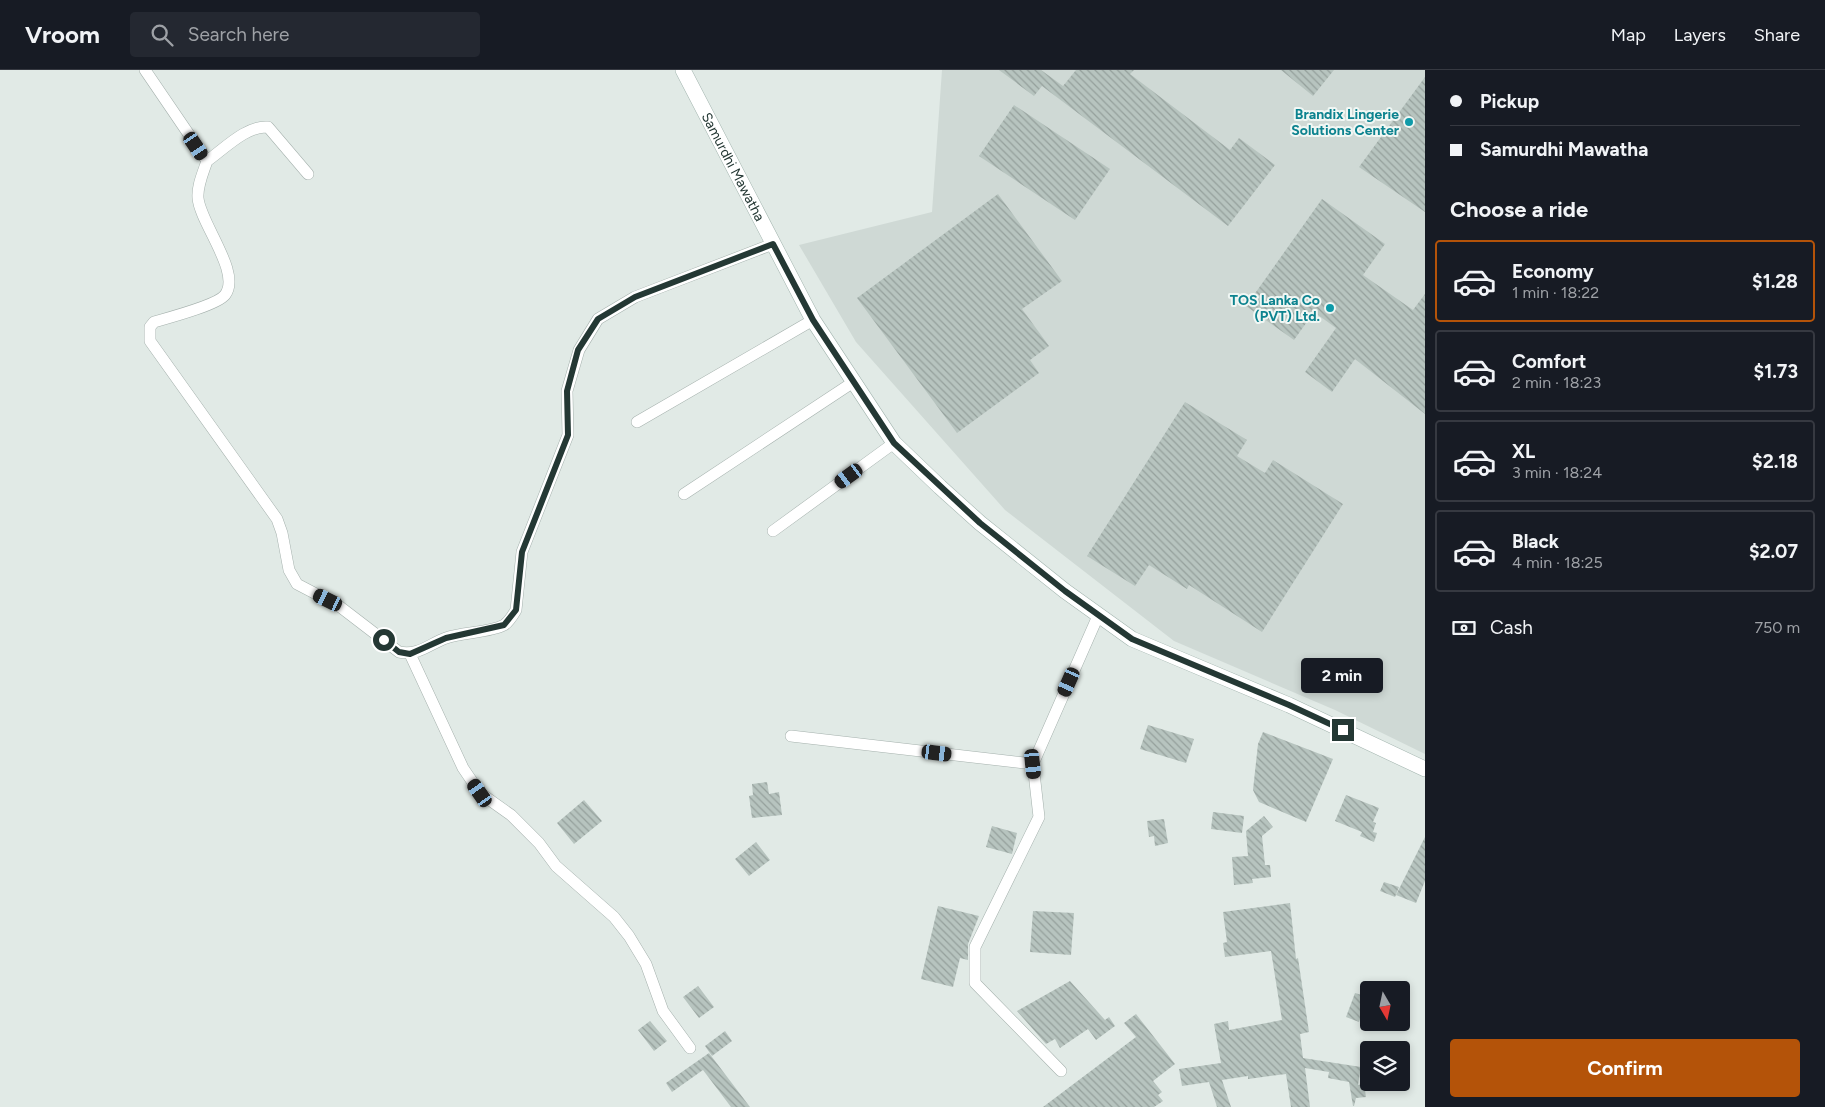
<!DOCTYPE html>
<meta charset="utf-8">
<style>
:root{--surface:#171b24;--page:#242831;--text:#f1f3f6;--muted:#9ea1a6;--line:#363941;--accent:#b45309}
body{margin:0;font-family:Figtree,sans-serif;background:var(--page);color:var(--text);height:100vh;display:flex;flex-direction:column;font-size:19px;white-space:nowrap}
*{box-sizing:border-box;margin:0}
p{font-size:16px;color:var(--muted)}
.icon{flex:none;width:28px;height:28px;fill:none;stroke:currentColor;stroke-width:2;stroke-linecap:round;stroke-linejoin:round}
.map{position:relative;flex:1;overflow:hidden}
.panel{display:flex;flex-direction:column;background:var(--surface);width:400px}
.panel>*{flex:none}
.top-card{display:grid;align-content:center;height:110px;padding:0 25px;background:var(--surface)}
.needle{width:32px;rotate:171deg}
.tools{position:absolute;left:1360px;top:911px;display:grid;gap:10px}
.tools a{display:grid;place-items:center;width:50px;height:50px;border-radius:5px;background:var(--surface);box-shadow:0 2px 8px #0003;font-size:25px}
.end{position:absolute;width:22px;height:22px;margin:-11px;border:6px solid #243834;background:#fff;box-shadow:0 0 0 2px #fff}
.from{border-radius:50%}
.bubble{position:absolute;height:35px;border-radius:5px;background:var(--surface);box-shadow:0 2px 8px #0003;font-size:16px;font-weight:700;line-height:35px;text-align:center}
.car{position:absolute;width:15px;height:30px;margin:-15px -8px;border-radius:6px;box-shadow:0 0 4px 1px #0007;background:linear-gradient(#222 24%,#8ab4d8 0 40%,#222 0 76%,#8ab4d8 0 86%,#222 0)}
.top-card b{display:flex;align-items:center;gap:18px;height:48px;font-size:19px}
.top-card b+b{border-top:1px solid var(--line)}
.top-card i{width:12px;height:12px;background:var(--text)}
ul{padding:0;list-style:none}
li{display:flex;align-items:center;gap:15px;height:82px;margin:0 10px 8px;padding:0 15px;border:2px solid var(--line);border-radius:5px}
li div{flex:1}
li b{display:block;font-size:19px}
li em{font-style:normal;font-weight:700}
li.selected{border-color:var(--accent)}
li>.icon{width:45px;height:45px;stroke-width:1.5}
h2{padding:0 25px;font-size:22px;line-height:60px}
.pay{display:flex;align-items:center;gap:12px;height:55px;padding:0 25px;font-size:19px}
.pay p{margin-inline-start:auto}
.cta{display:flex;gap:10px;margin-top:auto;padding:10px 25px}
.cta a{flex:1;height:58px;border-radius:5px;background:var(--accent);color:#fff;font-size:20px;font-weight:700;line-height:58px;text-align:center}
header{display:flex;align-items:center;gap:30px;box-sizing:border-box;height:70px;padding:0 25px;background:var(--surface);border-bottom:1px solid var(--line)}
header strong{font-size:24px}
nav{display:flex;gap:28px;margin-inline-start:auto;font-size:18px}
.search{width:350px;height:45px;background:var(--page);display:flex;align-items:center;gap:12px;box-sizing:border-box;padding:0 18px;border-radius:5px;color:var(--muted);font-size:19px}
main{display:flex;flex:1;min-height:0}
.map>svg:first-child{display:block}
.built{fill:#cfd9d5}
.building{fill:url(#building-back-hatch)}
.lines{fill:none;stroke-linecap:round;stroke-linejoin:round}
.street-casing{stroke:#a5b1ad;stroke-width:12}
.secondary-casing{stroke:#a2b4ae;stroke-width:16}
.street{stroke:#fff;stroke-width:11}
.secondary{stroke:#fff;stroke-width:15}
.route{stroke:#243834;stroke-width:6}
.culture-dot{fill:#0f9aa8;stroke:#f1f7f4;stroke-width:2}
.labels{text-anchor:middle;stroke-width:4;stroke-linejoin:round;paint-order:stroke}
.culture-label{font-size:14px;font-weight:bold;fill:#0d838f;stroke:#f1f7f4;text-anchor:end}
.street-label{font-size:14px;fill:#243834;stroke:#f1f7f4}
</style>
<header>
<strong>Vroom</strong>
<div class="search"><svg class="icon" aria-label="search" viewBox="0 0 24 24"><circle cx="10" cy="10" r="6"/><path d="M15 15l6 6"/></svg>Search here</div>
<nav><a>Map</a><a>Layers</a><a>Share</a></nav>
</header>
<main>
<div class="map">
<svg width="1425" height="1037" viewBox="0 0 1425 1037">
<defs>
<pattern id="building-back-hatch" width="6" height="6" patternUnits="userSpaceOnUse" patternTransform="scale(1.25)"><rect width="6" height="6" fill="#b7c4bf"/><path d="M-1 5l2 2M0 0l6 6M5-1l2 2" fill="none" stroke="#95a09c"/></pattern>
</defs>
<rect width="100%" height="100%" fill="#e1eae6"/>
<path class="built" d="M942 0H1425V684L1335 640 1174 571 1005 440 856 272 799 175 932 142Z"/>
<path class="building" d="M999 0H1041L1063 16 1076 0H1134L1130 4 1230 80 1239 68 1275 95 1228 156 1042 16 1034 26Z
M1281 0H1334L1313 26Z
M1425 7V142L1359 97Z
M1014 35 1110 99 1075 150 979 86Z
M998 124 1062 211 1022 239 1049 276 1030 290 1039 303 957 363 857 228Z
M1322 129 1385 174 1363 205 1413 240 1425 224V344L1355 289 1332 322 1305 302 1336 258 1314 242 1294 270 1246 236Z
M1185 332 1247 370 1237 386 1265 403 1273 390 1343 434 1262 562 1189 515 1187 519 1149 495 1135 516 1087 486Z
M1148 655 1194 669 1186 693 1140 679Z
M1263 662 1333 689 1306 752 1259 732 1253 720 1258 674Z
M767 712 769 724 779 722 782 745 752 748 749 726 753 725 752 714Z
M1346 725 1379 738 1373 752 1376 753 1373 762 1377 763 1374 772 1360 766 1362 762 1335 751Z
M584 730 602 751 574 774 557 753Z
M1213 742 1244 746 1242 763 1211 759Z
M1264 746 1273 757 1262 766 1265 795H1270L1271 807 1252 809 1253 813 1234 815 1232 787 1248 786 1246 761Z
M1164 749 1168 773 1155 776 1154 766 1149 767 1147 751Z
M992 756 1017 763 1012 784 986 777Z
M1425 767V811L1416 833 1396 825Z
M756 772 770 790 749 806 735 789Z
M1384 812 1399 817 1395 827 1380 821Z
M1290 833 1296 889 1298 888 1309 962 1300 964 1303 988 1361 997 1358 1015 1364 1014 1366 1027 1356 1028 1354 1036H1353L1349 1012 1328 1008 1329 1002 1305 998 1310 1037H1291L1286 1004 1248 1009V1006L1222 1010 1231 1037H1217L1209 1012 1182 1016 1179 999 1221 993 1214 954 1228 951 1229 960 1282 950 1271 881 1225 887 1223 873 1227 872 1223 842Z
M938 836 979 846 968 874V890L960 888 953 917 921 909Z
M1033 841 1074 843 1071 885 1030 882Z
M1070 911 1105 950 1109 947 1115 956 1096 970 1088 959 1060 978 1055 969 1046 974 1017 941Z
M698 916 714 937 699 948 683 927Z
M1355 923 1368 927 1359 952 1346 947Z
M1136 944 1175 994 1153 1011 1162 1022 1158 1025 1163 1031 1154 1037H1043L1136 967 1124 953Z
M650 951 667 971 654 981 638 960Z
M725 961 732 971 712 986 705 976Z
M709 983 750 1037H731L703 1000 672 1022 666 1013Z"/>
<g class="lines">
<g class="street-casing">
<path id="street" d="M145 0 207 91C203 103 197 116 198 128 200 153 242 203 225 225 217 235 168 248 154 252L150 257V271L277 449 282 463 289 500 297 514 339 536 399 582C419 586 429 574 446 568 463 562 489 563 504 555 509 552 513 545 516 540L522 482 568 365 567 321 579 280 598 249 635 227 773 174
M207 91C224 79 247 55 268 57L308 104
M637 352 813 250
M684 424 855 311
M773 461 894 373
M410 584 463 698 480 723 511 745 539 773 556 796 614 847 629 866 646 894 663 941 690 978
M791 666 1033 694
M1061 1001 975 913V877L1039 747 1033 694 1098 546"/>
</g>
<g class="secondary-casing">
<g id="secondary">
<path id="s1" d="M683 0 813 250 894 373 940 417 980 453 1065 521 1132 569 1289 635 1425 699"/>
</g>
</g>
<use href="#street" class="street"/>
<use href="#secondary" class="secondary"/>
</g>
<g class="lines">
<path class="route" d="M384 570 399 582 410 584 446 568 504 555 516 540 522 482 568 365 567 321 578 280 598 249 635 227 773 174 813 250 894 373 980 453 1065 521 1132 569 1289 635 1343 660"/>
</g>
<g class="culture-dot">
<circle cx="1409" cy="52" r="5"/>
<circle cx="1330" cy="238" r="5"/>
</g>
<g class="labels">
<g class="culture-label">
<text x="1399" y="49">Brandix Lingerie<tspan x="1399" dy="16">Solutions Center</tspan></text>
<text x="1320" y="235">TOS Lanka Co<tspan x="1320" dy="16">(PVT) Ltd.</tspan></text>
</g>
<g class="street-label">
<text dy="5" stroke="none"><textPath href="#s1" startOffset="109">Samurdhi Mawatha</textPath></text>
</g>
</g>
</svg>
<div class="tools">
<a><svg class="needle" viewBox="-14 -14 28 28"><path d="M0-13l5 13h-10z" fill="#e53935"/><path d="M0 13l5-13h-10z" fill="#9ea1a6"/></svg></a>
<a><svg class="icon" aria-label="layers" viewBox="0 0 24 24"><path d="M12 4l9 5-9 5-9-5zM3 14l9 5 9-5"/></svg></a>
</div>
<i class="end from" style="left:384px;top:570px"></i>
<i class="end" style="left:1343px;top:660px"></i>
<div class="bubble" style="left:1301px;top:588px;width:82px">2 min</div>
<i class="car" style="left:196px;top:76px;rotate:146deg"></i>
<i class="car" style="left:849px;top:406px;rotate:234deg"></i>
<i class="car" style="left:328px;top:530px;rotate:296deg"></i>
<i class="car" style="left:1069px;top:612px;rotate:204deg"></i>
<i class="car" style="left:937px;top:683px;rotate:97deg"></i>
<i class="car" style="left:1033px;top:694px;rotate:174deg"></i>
<i class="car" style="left:480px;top:723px;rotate:325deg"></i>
</div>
<section class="panel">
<div class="top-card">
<b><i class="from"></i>Pickup</b>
<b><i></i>Samurdhi Mawatha</b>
</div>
<h2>Choose a ride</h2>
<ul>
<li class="selected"><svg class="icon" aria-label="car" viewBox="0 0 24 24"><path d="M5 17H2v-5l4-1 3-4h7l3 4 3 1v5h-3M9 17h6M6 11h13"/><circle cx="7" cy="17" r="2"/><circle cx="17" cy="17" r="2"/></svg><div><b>Economy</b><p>1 min · 18:22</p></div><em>$1.28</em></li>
<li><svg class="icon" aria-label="car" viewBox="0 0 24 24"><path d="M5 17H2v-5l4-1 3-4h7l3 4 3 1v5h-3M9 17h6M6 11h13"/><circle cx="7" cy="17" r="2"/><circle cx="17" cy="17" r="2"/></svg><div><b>Comfort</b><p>2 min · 18:23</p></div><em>$1.73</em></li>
<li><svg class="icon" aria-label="car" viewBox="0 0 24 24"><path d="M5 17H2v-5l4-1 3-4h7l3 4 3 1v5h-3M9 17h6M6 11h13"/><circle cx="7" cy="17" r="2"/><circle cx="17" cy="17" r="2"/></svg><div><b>XL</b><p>3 min · 18:24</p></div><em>$2.18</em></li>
<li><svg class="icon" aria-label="car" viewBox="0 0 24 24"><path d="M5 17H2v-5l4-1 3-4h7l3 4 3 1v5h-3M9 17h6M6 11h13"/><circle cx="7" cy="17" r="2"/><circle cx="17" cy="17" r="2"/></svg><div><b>Black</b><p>4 min · 18:25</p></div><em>$2.07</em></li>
</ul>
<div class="pay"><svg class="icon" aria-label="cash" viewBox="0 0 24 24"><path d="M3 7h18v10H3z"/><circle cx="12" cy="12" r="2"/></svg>Cash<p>750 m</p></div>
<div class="cta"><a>Confirm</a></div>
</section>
</main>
